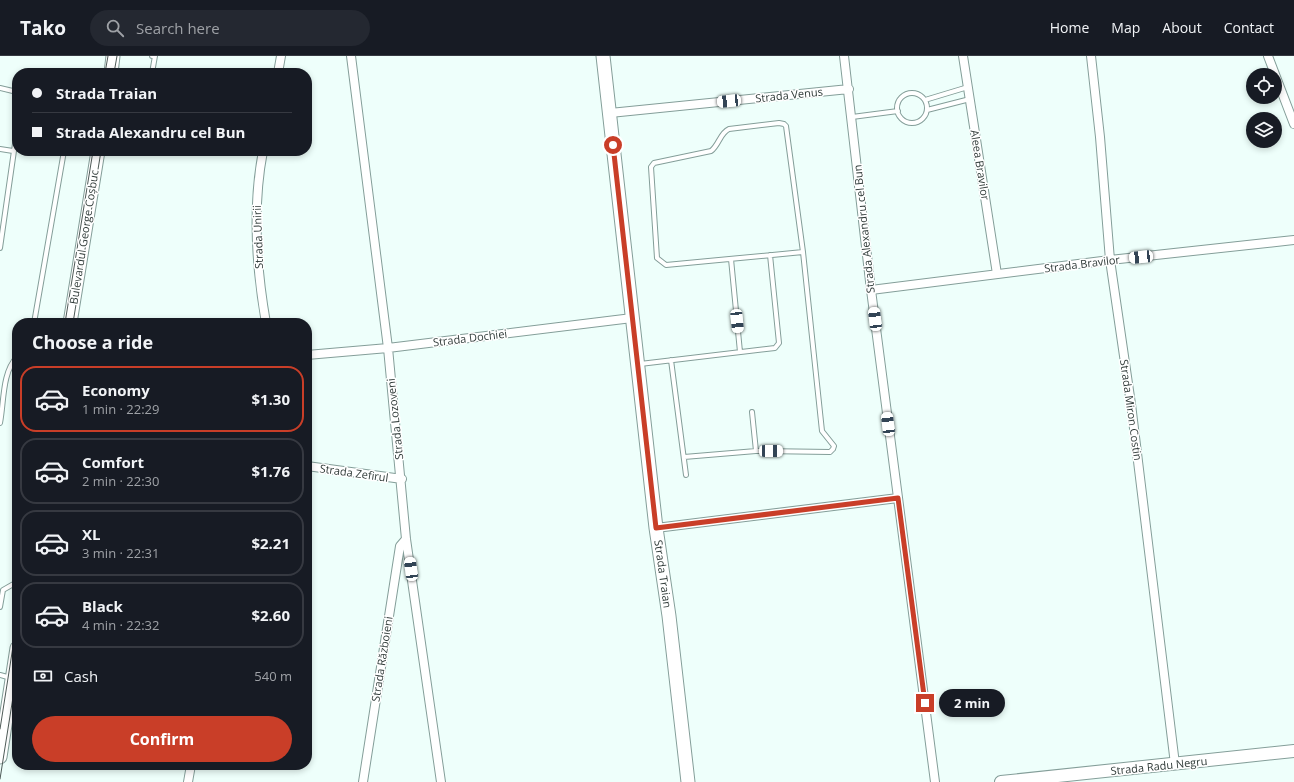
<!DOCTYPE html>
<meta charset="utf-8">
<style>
:root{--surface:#171b24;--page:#242831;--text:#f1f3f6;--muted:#9ea1a6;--line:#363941;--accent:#c93e28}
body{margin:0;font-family:"Open Sans",sans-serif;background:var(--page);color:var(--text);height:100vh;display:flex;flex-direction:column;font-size:15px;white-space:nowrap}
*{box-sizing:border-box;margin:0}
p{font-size:13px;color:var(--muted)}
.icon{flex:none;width:22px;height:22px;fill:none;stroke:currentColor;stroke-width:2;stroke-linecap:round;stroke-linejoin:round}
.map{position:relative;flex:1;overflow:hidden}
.details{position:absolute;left:12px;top:262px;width:300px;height:452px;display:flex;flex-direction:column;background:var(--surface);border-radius:16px;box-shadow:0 2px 6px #0003}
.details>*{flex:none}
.guide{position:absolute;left:12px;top:12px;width:300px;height:88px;border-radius:16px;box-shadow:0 2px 6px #0003;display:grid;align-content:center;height:88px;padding:0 20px;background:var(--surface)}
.buttons{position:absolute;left:1246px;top:12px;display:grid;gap:8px}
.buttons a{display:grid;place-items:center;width:36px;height:36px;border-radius:50%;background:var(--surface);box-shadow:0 2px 6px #0003;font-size:20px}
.end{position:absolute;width:18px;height:18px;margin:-9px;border:5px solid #c93e28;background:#fff;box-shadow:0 0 0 2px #fff}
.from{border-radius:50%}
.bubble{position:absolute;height:28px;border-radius:14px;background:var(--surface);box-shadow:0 2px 6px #0003;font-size:13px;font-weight:700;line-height:28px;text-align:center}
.car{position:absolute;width:12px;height:24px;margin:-12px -6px;border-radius:5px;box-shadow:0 0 3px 1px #0007;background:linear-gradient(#fff 24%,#345 0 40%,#fff 0 76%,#345 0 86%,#fff 0)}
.guide b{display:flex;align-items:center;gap:14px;height:38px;font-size:15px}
.guide b+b{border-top:1px solid var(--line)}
.guide i{width:10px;height:10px;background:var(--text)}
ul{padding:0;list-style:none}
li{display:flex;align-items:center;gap:12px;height:66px;margin:0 8px 6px;padding:0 12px;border:2px solid var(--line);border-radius:16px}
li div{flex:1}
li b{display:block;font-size:15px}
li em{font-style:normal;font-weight:700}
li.current{border-color:var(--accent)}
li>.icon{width:36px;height:36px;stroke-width:1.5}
h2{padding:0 20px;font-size:18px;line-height:48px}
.pay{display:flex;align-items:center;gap:10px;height:44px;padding:0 20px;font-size:15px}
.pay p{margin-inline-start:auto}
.cta{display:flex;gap:8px;margin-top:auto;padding:8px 20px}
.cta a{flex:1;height:46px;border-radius:24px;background:var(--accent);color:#fff;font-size:16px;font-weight:700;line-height:46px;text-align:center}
header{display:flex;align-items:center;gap:24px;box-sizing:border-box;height:56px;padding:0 20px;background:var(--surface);border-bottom:1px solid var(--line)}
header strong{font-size:19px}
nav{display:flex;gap:22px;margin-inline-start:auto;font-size:14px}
.search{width:280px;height:36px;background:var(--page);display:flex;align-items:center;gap:10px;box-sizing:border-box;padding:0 14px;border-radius:22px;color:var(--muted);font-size:15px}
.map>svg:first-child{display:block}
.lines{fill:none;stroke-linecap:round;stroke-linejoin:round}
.lane-casing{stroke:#849e99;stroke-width:6}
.street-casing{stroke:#849e99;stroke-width:10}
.secondary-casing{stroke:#849e99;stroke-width:14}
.primary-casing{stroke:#849e99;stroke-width:15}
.lane{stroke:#fff;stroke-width:4}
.street{stroke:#fff;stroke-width:8}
.secondary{stroke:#fff;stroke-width:12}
.primary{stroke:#fff;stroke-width:13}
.tram{stroke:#4e5a57;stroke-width:1}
.route{stroke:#c93e28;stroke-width:5}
.labels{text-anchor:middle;stroke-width:3;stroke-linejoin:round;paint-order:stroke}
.street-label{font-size:11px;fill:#303b39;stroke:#fff}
</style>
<header>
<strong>Tako</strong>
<div class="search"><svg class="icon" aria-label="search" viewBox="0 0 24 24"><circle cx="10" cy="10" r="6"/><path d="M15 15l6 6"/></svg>Search here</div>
<nav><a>Home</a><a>Map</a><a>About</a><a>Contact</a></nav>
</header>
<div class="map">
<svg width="1294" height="726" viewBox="0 0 1294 726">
<rect width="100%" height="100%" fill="#eefffb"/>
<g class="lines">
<g class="lane-casing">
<path id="lane" d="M152 0H155L152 17
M0 32 17 36
M897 52a15 15 0 1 1 30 0a15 15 0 1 1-30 0Z
M925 44 968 31
M927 54 970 43
M852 61 898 55
M0 93 13 95
M0 192 17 74
M731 203 740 296
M34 267 64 95
M671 304 686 419
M640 308 775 292 779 287 770 199
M752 356 756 395
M0 367C4 347 2 316 17 301
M684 401 756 395 830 396 833 393 834 390 822 375 803 196 786 70 784 68 779 67 729 73C720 77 719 89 711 95L654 107 651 111 657 202 666 209 803 196
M0 551 3 534 17 526
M0 619 11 622"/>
</g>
<g class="street-casing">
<path id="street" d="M351 0 388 292 406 483 441 726
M844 0 871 234 935 726
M963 0 997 218
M1091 0 1100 81 1110 204 1131 348 1175 708
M1268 0 1294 68
M278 17 281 0
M610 57 849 33
M263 95C252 152 256 210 266 267
M871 234 1110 204 1294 184
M307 299 388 292 632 262
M307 410 402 423
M656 472 898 442
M188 726 191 709
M363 726 400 490 406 483"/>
</g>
<g class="secondary-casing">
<path id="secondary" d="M1001 726 1294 695"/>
</g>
<g class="primary-casing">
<path id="primary" d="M603 0 656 472 669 560 688 726
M111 17 113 0
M70 267 98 95
M0 701 17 592"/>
</g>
<use href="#lane" class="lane"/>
<use href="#street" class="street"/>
<use href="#secondary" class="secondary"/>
<use href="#primary" class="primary"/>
<path class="tram" d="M105 17 108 0
M114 17 117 0
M65 267 93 95
M73 267 101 95
M0 673 17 565
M0 723 17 616"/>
</g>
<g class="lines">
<path class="route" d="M613 89 656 472 898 442 925 647"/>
</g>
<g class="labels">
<g class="street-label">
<text transform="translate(789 39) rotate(-6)" y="4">Strada Venus</text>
<text transform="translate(980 109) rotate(81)" y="4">Aleea Bravilor</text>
<text transform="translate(864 173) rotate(-96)" y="4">Strada Alexandru cel Bun</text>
<text transform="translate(84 181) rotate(-81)" y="4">Bulevardul George Coșbuc</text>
<text transform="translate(258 181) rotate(-92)" y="4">Strada Unirii</text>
<text transform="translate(1082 208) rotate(-7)" y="4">Strada Bravilor</text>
<text transform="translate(470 282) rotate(-7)" y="4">Strada Dochiei</text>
<text transform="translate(1131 354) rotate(82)" y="4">Strada Miron Costin</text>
<text transform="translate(395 363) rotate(-96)" y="4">Strada Lozoveni</text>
<text transform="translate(354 417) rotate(8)" y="4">Strada Zefirul</text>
<text transform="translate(663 518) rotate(82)" y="4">Strada Traian</text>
<text transform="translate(382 603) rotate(-81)" y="4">Strada Războieni</text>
<text transform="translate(1159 710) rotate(-6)" y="4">Strada Radu Negru</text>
</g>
</g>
</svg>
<div class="buttons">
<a><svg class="icon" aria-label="locate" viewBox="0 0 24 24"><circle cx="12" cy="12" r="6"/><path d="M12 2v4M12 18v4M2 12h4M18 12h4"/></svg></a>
<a><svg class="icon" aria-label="layers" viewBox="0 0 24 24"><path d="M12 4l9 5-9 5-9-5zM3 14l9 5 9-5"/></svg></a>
</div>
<i class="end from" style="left:613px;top:89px"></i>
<i class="end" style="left:925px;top:647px"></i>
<div class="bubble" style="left:939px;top:633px;width:66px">2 min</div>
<i class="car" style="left:729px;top:45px;rotate:264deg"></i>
<i class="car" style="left:1141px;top:201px;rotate:264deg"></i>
<i class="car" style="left:875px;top:263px;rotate:353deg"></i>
<i class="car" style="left:737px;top:265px;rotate:174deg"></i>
<i class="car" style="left:888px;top:368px;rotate:353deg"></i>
<i class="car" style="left:771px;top:395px;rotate:90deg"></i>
<i class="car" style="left:411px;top:513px;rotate:352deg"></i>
<div class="guide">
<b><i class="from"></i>Strada Traian</b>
<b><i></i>Strada Alexandru cel Bun</b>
</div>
<section class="details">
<h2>Choose a ride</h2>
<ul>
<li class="current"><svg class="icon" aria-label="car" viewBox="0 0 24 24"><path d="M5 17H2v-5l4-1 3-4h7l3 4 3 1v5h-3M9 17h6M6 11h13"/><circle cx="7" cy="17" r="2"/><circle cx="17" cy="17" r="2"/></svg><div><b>Economy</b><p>1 min · 22:29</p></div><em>$1.30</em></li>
<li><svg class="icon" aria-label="car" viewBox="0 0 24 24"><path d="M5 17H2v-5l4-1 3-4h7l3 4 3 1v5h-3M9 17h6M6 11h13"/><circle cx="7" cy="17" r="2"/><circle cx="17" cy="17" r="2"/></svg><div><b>Comfort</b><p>2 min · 22:30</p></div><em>$1.76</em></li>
<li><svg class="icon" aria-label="car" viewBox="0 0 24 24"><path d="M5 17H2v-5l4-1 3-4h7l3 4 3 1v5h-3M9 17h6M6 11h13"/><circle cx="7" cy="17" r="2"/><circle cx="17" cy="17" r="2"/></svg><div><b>XL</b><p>3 min · 22:31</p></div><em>$2.21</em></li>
<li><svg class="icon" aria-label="car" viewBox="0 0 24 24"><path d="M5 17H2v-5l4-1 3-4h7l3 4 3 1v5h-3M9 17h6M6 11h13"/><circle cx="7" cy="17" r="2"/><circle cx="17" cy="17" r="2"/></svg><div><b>Black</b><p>4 min · 22:32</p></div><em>$2.60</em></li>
</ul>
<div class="pay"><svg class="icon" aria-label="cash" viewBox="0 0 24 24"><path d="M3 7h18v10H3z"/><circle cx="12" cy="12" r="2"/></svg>Cash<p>540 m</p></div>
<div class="cta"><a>Confirm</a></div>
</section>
</div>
